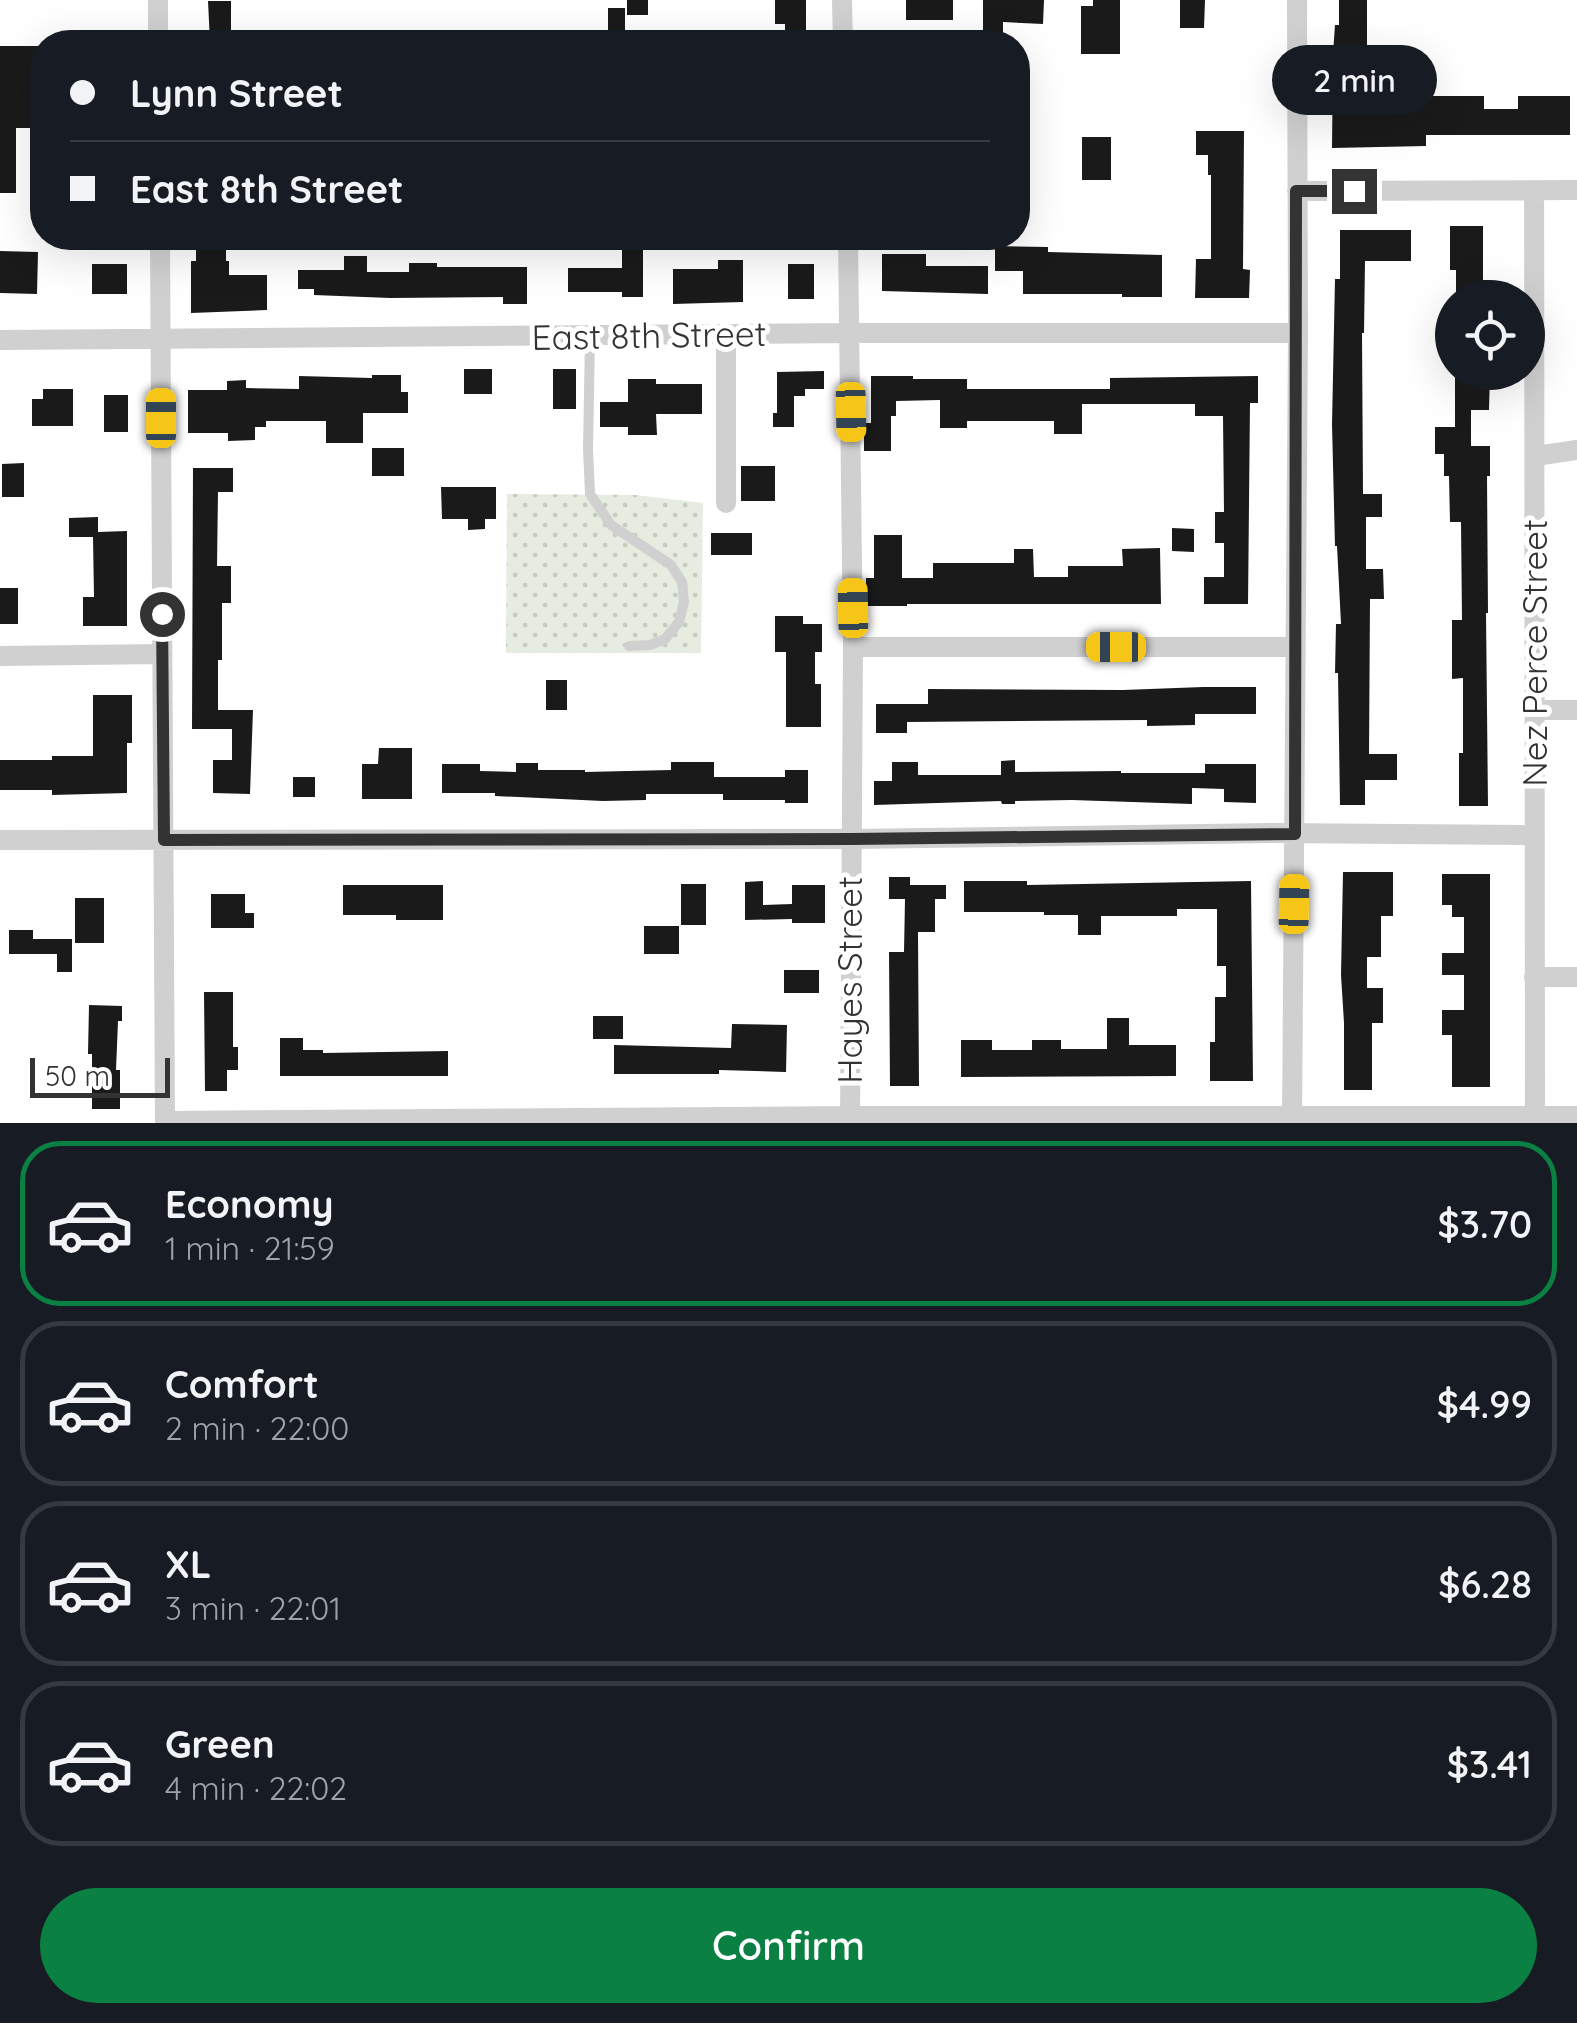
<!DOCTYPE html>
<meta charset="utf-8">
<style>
:root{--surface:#171b24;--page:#20242c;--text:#f1f3f6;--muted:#9ea1a6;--line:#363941;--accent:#0b8043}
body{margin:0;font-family:Quicksand,sans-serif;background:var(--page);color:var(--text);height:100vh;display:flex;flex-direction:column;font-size:38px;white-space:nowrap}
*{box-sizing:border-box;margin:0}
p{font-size:32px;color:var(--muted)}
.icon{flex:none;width:55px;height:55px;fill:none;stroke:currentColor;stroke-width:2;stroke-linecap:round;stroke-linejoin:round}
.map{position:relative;height:1123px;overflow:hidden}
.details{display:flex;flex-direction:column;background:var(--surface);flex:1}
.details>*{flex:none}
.hud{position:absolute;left:30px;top:30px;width:1000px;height:220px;border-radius:40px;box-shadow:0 10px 40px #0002;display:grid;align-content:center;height:220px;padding:0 40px;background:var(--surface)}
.tools{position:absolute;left:1435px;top:280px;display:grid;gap:20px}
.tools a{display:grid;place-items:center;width:110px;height:110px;border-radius:50%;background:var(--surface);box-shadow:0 10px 40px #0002;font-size:50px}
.scale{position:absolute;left:30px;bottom:25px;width:140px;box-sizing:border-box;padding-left:10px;border:5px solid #333;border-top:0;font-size:28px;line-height:35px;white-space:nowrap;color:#333;-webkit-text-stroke:8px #fff;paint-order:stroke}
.end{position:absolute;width:45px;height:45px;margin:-22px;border:12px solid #333;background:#fff;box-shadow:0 0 0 5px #fff}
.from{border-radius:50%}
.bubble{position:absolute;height:70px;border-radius:35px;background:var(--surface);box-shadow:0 10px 40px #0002;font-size:32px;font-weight:600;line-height:70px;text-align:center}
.car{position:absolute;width:30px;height:60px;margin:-30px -15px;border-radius:12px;box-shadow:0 0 8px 2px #0007;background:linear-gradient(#f5c518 24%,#345 0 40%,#f5c518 0 76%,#345 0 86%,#f5c518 0)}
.hud b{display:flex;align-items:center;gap:35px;height:95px;font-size:38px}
.hud b+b{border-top:2px solid var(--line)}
.hud i{width:25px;height:25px;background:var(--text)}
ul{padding:18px 0 0;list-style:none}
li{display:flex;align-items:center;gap:30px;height:165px;margin:0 20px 15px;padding:0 20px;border:5px solid var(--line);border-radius:40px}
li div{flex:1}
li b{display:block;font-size:38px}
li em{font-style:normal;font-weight:600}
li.on{border-color:var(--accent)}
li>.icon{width:90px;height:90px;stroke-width:1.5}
.primary-button{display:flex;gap:20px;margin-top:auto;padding:20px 40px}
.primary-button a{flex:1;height:115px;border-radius:60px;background:var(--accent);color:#fff;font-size:40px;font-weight:600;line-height:115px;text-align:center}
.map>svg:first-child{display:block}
.grass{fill:url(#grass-dots)}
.building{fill:#1a1a1a}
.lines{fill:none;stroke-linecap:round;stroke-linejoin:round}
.service{stroke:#d0d0d0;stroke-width:10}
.minor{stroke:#d0d0d0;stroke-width:20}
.route{stroke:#333;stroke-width:12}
.labels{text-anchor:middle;stroke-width:10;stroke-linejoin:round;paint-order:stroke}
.street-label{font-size:35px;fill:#333;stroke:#fff}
</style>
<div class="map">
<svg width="1577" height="1123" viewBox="0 0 1577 1123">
<defs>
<pattern id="grass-dots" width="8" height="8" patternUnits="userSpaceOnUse" patternTransform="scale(2.5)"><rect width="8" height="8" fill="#e6ecdf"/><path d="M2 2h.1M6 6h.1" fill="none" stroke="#c6cbc0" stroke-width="1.8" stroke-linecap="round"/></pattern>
</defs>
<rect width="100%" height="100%" fill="#fff"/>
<path class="grass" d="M507 494 635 495 703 503 701 653H506Z"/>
<path class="building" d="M627 0H648V15H627Z
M775 0H806V42H785V24H775Z
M906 0H953V20H906Z
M983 0H1044L1043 24 1003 22V40H983Z
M1093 0H1120V54H1081V6H1093Z
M1180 0H1205L1204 28H1180Z
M1339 0H1367V54H1373V101H1377V108H1415V96H1484V109H1518V96H1570V135H1426V146L1332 148 1333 54 1335 25H1339Z
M208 1H231V42H210Z
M608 8H625V42H608Z
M0 46H42V128H16V193H0Z
M1196 131H1244L1243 269 1250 270 1249 298H1195L1196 259H1211V175H1208V155H1196Z
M1082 137H1111V180H1082Z
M1450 226H1483V280H1490V298H1456V270H1450Z
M1340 230H1411V261H1365L1364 333H1362L1363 494H1382V517H1366V569H1383L1384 599H1370L1369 754H1397V780H1365V805H1340L1338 673H1335L1336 624H1341L1337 546H1335L1332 424 1335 279H1340Z
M196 238H226V261H229V275H267V310L191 313V261H196Z
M995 246 1048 247V252L1162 255V297H1122V294H1023V271H995Z
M622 249H643V297H622V292H568V268H622Z
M0 251 38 252 37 294 0 293Z
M882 254H926V266H988V294L882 291Z
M344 256H367V272H409V263H437V267H527V304H503V297L390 298 314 295V289H298V270H344Z
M718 260H743V302L673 304V269H718Z
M92 264H127V294H92Z
M788 264H814V299H788Z
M464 369H492V394H464Z
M553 369H576V409H553Z
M824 371V389H805V396H794V427H773V413H777V372Z
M1455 372H1490L1489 410H1471V446H1490V476H1487L1488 613H1486L1488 806H1459V753H1463V678L1452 679V620H1462L1461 522H1450L1449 476H1444V454H1435V427H1455Z
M372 375H401V392H408V413H363V443H326V421H266V427H255V440L228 441V433H188V390H227V381L246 380V388L299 389V376L372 378Z
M871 376H913V379H967V389H1110V378L1258 376V403H1250L1248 604H1204V577H1224V543H1215V512H1224L1223 416H1195V404H1082V434H1054V421H967V428H940V400L896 401V416H891V451H864V423H871Z
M628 379H656V384H702V414H656L657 435H628V427H600V402H628Z
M43 389H73V426H32V399H43Z
M104 395H128V432H104Z
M372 448H404V476H372Z
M24 463V497H2V464Z
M741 466H775V501H741Z
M193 468H233V492H218L217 566H231V603H222V660H218V710H253L250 794 213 793V760H232V729H192Z
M441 487H496V519H485V529L468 530V519H442Z
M98 517V532L127 531V626H83V597H94L93 537H69V518Z
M1172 528 1194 529V552L1172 551Z
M711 533H752V555H711Z
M874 535H902V578H933V563H1014V549H1033L1034 577H1068V566H1123L1122 549 1160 548 1161 604H907V606H866V578H874Z
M0 588H18V624H0Z
M775 616H803V624H822V652H815V684H821V727H786V652H775Z
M546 680H567V710H546Z
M1203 687H1256V714H1195V725L1147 726V720L907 722V733H876V704H928V689L1123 690Z
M93 695H132V743H127V793L52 795V790H0V760H52V756H93Z
M379 748H412V799H362V764H378Z
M1015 760V772L1121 771V773H1205V764H1256V803L1224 802V789L1192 788V804L1072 800 1015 801V804H1002L1001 801 874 805V781H892V762H918V775H1001V761Z
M671 762H714V777H785V770H808V803H785V800H723V794H646V800L603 801 495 796V793H442V764H480V771L516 772V763H538V770H585V772L671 770Z
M293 777H315V797H293Z
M1343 872H1393V916H1381V957H1367V988H1383V1023H1372V1090H1344V1023L1341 975Z
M1442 874H1490V1087H1452V1035H1442V1010H1464V975H1442V953H1464V917H1452V905H1442Z
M889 877H910V885H946V899H935V932H918L919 1086H890L889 952H904L905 899H889Z
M763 881V905L792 904V885H825V923H792V919L745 920V882Z
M964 881H1027V885L1251 881 1253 1081H1210V1042H1215V997H1226V966H1217V909H1177V916H1101V935H1078V915H1044V912H964Z
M681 884H706V925H681Z
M343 885H443V920H396V915H343Z
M211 894H245V913H254V928H211Z
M75 898H104V943H75Z
M644 926H679V954H644Z
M9 930H33V939H72V972H57V954H9Z
M784 970H819V993H784Z
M204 992H233V1047H238V1070H227V1091H205Z
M89 1005 122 1006V1021H118L116 1070H120V1109H92V1054H88Z
M593 1016H623V1039H593Z
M1107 1018H1129V1045H1176V1076L961 1077V1040H992V1050H1032V1040H1061V1049H1107Z
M732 1024 787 1025 786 1072 719 1070V1074H614V1045L731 1048Z
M280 1038H303V1050H323V1053L448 1051V1076H280Z"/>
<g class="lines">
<path class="service" d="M590 337 588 449 590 494 611 525 671 565 682 582 684 602 679 622 665 639 650 645 629 646"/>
<path class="minor" d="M158 0V42
M842 0 843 42
M1297 191 1577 190
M1534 191C1536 499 1533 807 1535 1116
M160 238 165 1123
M848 238 853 647 850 1123
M0 340 850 333H1298
M1536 456 1577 450
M726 503V336
M853 647H1295
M0 656 162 654
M1535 710H1577
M0 840 851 839 1273 833 1533 835
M1534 977H1577
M165 1121 850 1116H1577
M1292 1123 1298 333 1297 0"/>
</g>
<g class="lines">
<path class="route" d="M162 614 164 840 851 839 1295 834 1296 191H1354"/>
</g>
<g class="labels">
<g class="street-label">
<text transform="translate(649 336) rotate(-1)" y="12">East 8th Street</text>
<text transform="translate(1535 653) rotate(-90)" y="12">Nez Perce Street</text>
<text transform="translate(850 980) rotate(-90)" y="12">Hayes Street</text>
</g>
</g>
</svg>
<div class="tools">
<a><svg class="icon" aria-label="locate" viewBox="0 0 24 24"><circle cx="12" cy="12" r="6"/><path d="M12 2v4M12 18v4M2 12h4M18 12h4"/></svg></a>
</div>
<div class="scale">50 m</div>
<i class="end from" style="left:162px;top:614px"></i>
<i class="end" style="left:1354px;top:191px"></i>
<div class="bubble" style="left:1272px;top:45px;width:165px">2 min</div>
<i class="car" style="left:851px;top:412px;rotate:179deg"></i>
<i class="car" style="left:161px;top:418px;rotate:0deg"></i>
<i class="car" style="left:853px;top:608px;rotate:359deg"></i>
<i class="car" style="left:1116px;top:647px;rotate:270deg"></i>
<i class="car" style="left:1294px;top:904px;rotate:1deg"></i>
<div class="hud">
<b><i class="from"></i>Lynn Street</b>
<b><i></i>East 8th Street</b>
</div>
</div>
<section class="details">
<ul>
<li class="on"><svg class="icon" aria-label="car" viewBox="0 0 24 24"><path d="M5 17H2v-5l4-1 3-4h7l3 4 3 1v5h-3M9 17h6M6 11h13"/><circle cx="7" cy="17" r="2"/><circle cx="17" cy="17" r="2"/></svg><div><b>Economy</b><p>1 min · 21:59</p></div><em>$3.70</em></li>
<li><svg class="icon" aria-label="car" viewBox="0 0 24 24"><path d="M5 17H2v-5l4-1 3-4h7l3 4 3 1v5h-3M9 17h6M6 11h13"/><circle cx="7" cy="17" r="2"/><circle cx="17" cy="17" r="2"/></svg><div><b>Comfort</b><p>2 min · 22:00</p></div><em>$4.99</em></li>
<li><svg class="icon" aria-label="car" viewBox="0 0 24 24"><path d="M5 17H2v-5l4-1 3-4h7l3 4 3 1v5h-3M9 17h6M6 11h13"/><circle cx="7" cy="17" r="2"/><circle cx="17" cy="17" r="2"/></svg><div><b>XL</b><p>3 min · 22:01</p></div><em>$6.28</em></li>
<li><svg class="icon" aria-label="car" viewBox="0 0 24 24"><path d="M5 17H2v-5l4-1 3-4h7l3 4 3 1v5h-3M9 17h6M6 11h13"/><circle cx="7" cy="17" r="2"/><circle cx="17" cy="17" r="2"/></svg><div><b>Green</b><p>4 min · 22:02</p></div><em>$3.41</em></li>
</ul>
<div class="primary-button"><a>Confirm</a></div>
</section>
